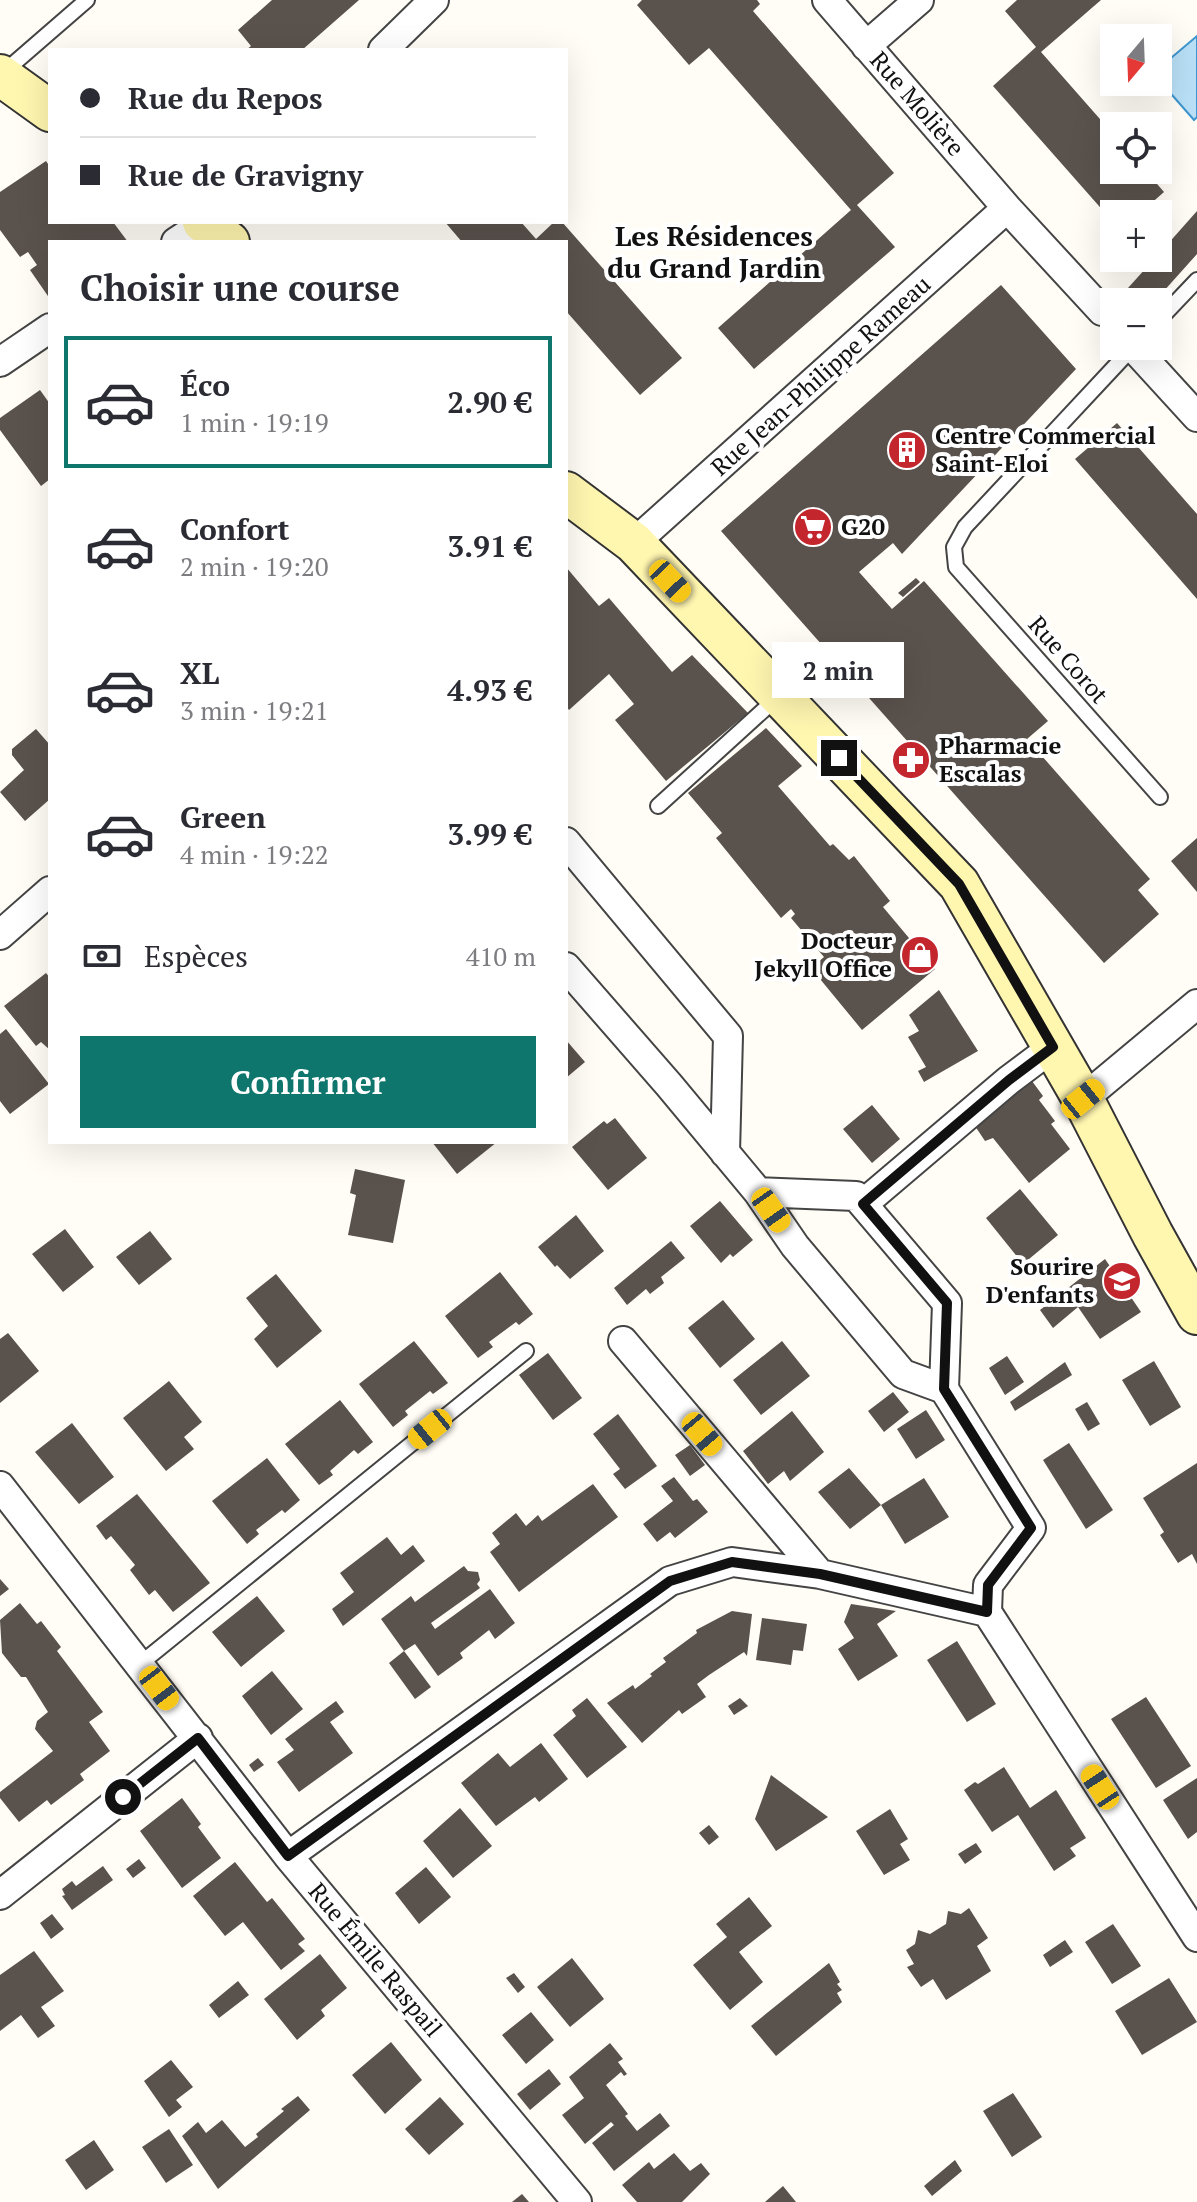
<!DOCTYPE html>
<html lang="fr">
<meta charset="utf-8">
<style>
:root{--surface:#fff;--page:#f2f2f3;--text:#2b2b33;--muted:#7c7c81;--line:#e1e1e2;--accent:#0f766e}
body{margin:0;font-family:"PT Serif",serif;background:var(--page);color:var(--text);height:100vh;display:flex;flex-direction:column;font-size:30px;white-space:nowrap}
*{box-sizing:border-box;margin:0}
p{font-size:26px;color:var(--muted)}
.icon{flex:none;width:44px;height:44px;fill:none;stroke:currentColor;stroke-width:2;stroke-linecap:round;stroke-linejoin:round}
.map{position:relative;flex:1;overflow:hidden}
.sheet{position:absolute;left:48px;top:240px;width:520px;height:904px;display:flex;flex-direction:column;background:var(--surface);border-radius:0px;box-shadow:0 8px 32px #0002}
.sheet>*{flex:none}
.banner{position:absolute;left:48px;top:48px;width:520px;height:176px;border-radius:0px;box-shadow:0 8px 32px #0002;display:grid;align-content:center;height:176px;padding:0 32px;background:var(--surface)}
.needle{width:52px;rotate:199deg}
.buttons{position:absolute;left:1100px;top:24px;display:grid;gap:16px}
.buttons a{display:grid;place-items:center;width:72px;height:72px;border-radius:0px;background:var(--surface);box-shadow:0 8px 32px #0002;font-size:40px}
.end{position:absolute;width:36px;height:36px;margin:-18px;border:10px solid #111;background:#fff;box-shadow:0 0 0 4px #fff}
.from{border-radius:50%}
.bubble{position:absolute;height:56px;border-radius:0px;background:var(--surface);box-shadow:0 8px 32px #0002;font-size:26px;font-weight:700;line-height:56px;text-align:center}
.car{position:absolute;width:24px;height:48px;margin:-24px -12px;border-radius:10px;box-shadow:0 0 6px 2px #0007;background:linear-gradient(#f5c518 24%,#345 0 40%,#f5c518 0 76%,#345 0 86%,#f5c518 0)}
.banner b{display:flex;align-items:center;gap:28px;height:76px;font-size:30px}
.banner b+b{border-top:2px solid var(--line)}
.banner i{width:20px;height:20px;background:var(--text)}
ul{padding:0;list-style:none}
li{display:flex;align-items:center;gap:24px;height:132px;margin:0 16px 12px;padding:0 16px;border:4px solid transparent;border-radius:0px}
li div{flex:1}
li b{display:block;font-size:30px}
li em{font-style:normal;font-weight:700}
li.on{border-color:var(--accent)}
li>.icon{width:72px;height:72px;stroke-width:1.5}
h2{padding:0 32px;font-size:36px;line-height:96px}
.pay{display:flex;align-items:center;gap:20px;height:88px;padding:0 32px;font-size:30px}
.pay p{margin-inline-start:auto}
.action{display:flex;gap:16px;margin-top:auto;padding:16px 32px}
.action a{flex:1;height:92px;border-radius:0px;background:var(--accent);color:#fff;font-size:32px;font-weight:700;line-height:92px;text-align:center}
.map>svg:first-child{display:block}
.water{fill:#b9e0f7;stroke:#3f96cf;stroke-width:2}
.building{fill:#5a524d}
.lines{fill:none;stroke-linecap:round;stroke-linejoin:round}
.lane-casing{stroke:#444;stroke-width:18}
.street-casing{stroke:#444;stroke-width:32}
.secondary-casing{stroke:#333;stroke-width:44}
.lane{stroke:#fff;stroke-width:14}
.street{stroke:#fff;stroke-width:28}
.secondary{stroke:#fff6b0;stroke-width:40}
.route{stroke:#111;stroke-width:10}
.labels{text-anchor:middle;stroke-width:8;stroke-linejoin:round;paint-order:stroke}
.street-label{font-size:24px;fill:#111;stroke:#fff}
.poi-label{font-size:24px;font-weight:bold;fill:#111;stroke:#fff;text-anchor:start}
.quarter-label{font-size:28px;font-weight:bold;fill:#111;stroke:#fff}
</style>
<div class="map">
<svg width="1197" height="2202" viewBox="0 0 1197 2202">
<rect width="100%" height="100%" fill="#fffdf5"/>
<path class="water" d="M1197 36V117L1194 120 1158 79V69Z"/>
<path class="building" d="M272 0H359L302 50H246L251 46 238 30Z
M642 0H757L760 4 753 11 894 173 857 205 895 247 754 369 718 328 851 210 709 48 689 65 637 5Z
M1017 0H1101L1041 52 1114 135V170H1145L1164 192 1139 214H1114V223L993 86 1036 47 1005 11Z
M46 161 50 167V222H113L128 242H50V299L30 270 37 265 28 252 20 257 0 230V192Z
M1197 211V254L1154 302H1144L1128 288 1155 258H1158V255Z
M445 222H521L536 239 554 222H562L682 358 640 395 566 311V242H462Z
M1001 285 1076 369 902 554 893 543 859 572 892 609 924 581 1048 721 1027 739 1150 879 1138 890 1159 914 1104 963 721 531Z
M40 390 50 404V479L41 486 0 430V418Z
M1117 423 1197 514V599L1075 459Z
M566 567 599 606 609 598 672 672 692 655 748 713 666 781 615 720 634 704 609 674 569 710 566 706Z
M916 578 920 582 903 597 898 593Z
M766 728 802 766 778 786 830 846 833 844 849 860 854 856 890 901 883 907 935 969 862 1030 811 968 824 957 791 918 795 914 791 909 781 918 716 838 722 833 688 793Z
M36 729 50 745V799L25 821 0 792 24 770 12 755V749Z
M1197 838V892L1171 861Z
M46 973 50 978V1050L41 1042 36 1046 4 1006Z
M939 990 978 1051 924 1082 918 1071 926 1067 908 1037 919 1031 909 1015Z
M6 1029 49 1084 10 1114 0 1101V1034Z
M566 1040 585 1062 566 1078Z
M1029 1077 1043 1096 1039 1100 1055 1121 1051 1124 1070 1149 1029 1183 993 1138 985 1141 973 1123Z
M872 1105 900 1139 872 1163 843 1129Z
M615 1118 647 1158 608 1190 572 1147 604 1121 607 1124Z
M432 1142H497L457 1174Z
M355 1169 405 1180 393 1243 348 1235 356 1195 350 1193Z
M1020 1189 1058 1235 1023 1264 986 1218Z
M720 1201 753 1240 733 1257 730 1254 721 1263 690 1226Z
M576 1215 604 1251 570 1279 557 1265 555 1267 538 1247Z
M65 1229 94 1267 63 1292 32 1254Z
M150 1231 172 1259 139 1285 116 1257Z
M671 1241 685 1258 661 1277 664 1283 650 1294 646 1289 627 1305 614 1288Z
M1105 1259 1141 1312 1100 1339 1078 1307 1053 1328 1040 1310Z
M500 1272 533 1314 519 1325 516 1322 489 1342 493 1347 478 1358 445 1316Z
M276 1274 322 1331 277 1368 254 1339 268 1326 246 1298Z
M723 1300 755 1339 720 1368 688 1328Z
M8 1333 39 1371 0 1403V1339Z
M414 1341 448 1383 433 1394 430 1391 405 1411 408 1415 393 1427 359 1384Z
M782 1341 810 1376 761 1415 733 1380Z
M548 1353 582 1398 553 1420 519 1375Z
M1007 1356 1024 1382 1005 1395 989 1368Z
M1154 1361 1181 1407 1150 1426 1122 1380Z
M1065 1362 1072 1375 1015 1411 1010 1402Z
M169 1381 202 1422 184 1437 194 1449 166 1471 123 1418Z
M893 1392 909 1412 884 1432 868 1411Z
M340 1400 373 1442 358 1454 354 1450 330 1471 333 1475 319 1485 285 1444Z
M1087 1402 1100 1424 1088 1431 1075 1409Z
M926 1410 945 1440 916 1459 897 1429Z
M792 1411 824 1452 790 1481 784 1471 768 1484 743 1451Z
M618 1414 657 1466 625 1489 613 1474 620 1469 593 1434Z
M72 1423 114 1477 79 1504 35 1452Z
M1069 1443 1113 1510 1086 1529 1043 1460Z
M690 1445 705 1465 690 1476 675 1455Z
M267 1458 300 1500 285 1513 282 1510 256 1530 259 1534 247 1544 212 1501Z
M1197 1463V1564L1192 1554 1178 1563 1160 1535 1164 1532 1143 1498Z
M849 1468 881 1505 850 1529 818 1492Z
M674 1477 693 1501 697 1499 708 1512 675 1538 670 1532 657 1542 643 1524 673 1501 661 1486Z
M924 1478 949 1517 905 1544 881 1505Z
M593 1484 618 1517 519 1592 490 1552 500 1544 492 1533 516 1513 526 1526 538 1515 542 1521Z
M137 1494 210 1583 173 1612 155 1590 149 1595 130 1570 135 1565 111 1536 106 1540 96 1526Z
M387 1537 401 1555 413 1545 425 1561 343 1626 332 1609 354 1592 340 1573Z
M464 1566 468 1571 478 1572 480 1580 477 1584 480 1588 431 1623 435 1629 490 1589 515 1623 495 1639 489 1630 460 1653 463 1658 438 1676 415 1644 404 1651 431 1687 415 1699 389 1663 404 1651 381 1619 411 1596 415 1602Z
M0 1579 9 1589 0 1596Z
M257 1596 285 1631 241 1667 212 1632Z
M20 1603 37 1624 41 1621 61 1647 57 1651 103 1712 89 1722 110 1751 80 1774 84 1780 51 1805 47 1800 19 1822 0 1798V1792L53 1751 35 1729 37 1721 48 1712 26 1677H21L2 1653 0 1620Z
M851 1604 896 1611 877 1624 898 1656 858 1681 838 1649 854 1638 844 1622Z
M732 1611 752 1614 747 1656 744 1652 709 1675 697 1684 706 1697 682 1714 679 1710 642 1743 607 1703 633 1685 635 1689 652 1676 650 1674 666 1662 663 1658 697 1633 696 1630Z
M762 1618 807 1624 803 1651 793 1650 791 1665 756 1660Z
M957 1641 996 1704 967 1722 927 1660Z
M272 1671 303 1709 271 1735 242 1696Z
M1146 1697 1191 1766 1156 1788 1111 1719Z
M587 1698 627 1747 587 1778 553 1735 576 1716 572 1710Z
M740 1698 748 1706 734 1715 728 1706Z
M336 1701 344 1712 330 1722 353 1753 299 1792 277 1762 294 1750 285 1739Z
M541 1743 568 1779 539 1802 535 1797 496 1826 461 1783 498 1753 510 1767Z
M258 1758 264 1765 254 1772 249 1765Z
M1004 1767 1030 1808 1056 1790 1086 1838 1070 1848 1076 1856 1054 1871 1018 1815 992 1832 964 1790 975 1782 978 1784Z
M771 1775 828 1817 776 1851 755 1819Z
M1197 1778V1832L1188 1839 1163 1800Z
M182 1798 201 1824 198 1827 221 1858 182 1888 140 1831Z
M460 1808 492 1846 453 1878 423 1841Z
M890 1809 908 1839 900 1844 910 1860 884 1875 856 1831Z
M709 1825 719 1837 709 1845 699 1833Z
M976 1843 982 1852 965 1864 958 1854Z
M139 1859 146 1868 133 1878 126 1869Z
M235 1862 267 1902 272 1898 305 1939 298 1944 305 1951 281 1970 243 1922 225 1936 193 1896Z
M103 1866 113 1880 72 1910 62 1896 65 1895 62 1889 72 1881 76 1886Z
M426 1867 451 1897 419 1924 395 1893Z
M749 1897 772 1926 739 1952 763 1982 730 2010 693 1965 727 1937 716 1924Z
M969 1908 988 1938 977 1946 991 1971 946 2000 933 1979 921 1987 907 1967 914 1964 906 1950 915 1944 918 1930 930 1934 946 1924 948 1911 961 1914Z
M52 1914 64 1929 51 1939 40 1923Z
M1113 1924 1141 1966 1112 1984 1085 1942Z
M1065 1940 1073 1952 1050 1967 1043 1955Z
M34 1951 64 1991 41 2007 55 2026 38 2038 21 2015 0 2031V1975Z
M320 1954 347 1988 321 2010 325 2016 297 2040 264 1999Z
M572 1958 604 1999 570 2027 537 1987Z
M829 1963 840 1982 837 1984 842 1990 837 1993 842 2002 776 2056 751 2026Z
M514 1973 525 1987 518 1993 506 1978Z
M1169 1978 1197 2022 1142 2055 1115 2011Z
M238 1981 249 1995 219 2018 209 2005Z
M531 2012 554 2040 526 2064 502 2035Z
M391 2042 422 2080 385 2114 352 2075Z
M610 2043 623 2059 618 2062 627 2074 624 2076 621 2072 606 2085 628 2114 625 2116 637 2131 660 2113 670 2126 614 2171 592 2143 614 2125 611 2122 585 2144 562 2115 584 2098 569 2077Z
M171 2060 193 2087 176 2100 182 2107 169 2117 144 2081Z
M549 2069 561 2084 530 2110 517 2094Z
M1013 2093 1042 2137 1012 2157 983 2111Z
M298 2096 310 2110 218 2189 182 2136 198 2122 206 2133 222 2120 245 2147 258 2137 256 2134 284 2111 281 2109Z
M440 2097 464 2124 429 2155 405 2129Z
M169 2129 193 2165 166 2183 142 2147Z
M94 2140 114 2170 86 2190 65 2160Z
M674 2153 690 2171 701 2163 710 2174 682 2202H637L622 2185 649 2162 654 2169Z
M955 2160 962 2171 932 2196 924 2186Z
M783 2186 796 2202H765Z
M522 2194 529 2202H512Z"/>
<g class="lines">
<g class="lane-casing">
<path id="lane" d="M4 72 87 0
M1158 321 1197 280
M1134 346 965 527 954 547 956 567 1160 797
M658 806 779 696
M140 1664 526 1351"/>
</g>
<g class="street-casing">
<path id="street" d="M827 0 1007 208 1102 311
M866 46 919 0
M383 50 434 0
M176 242 205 223
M1133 347 1197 417
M0 362 50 328
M634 543 1007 208
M566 842 728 1036 725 1153
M0 935 50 891
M566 967 669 1085 758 1192 795 1246 903 1374 944 1389 947 1303 856 1196 758 1192
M1083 1099 1197 1004
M863 1204 1009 1080 1053 1047
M623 1341 820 1574
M944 1389 1031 1528 988 1585 987 1612
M0 1486 288 1856 577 2202
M288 1856 670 1581 732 1562 820 1574 987 1612 1197 1937
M0 1895 198 1738"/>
</g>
<g class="secondary-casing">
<path id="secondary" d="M0 75 50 111
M203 222 229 242
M566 492 634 543 959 884 1083 1099 1153 1235 1197 1314"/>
</g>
<use href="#lane" class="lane"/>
<use href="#street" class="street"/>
<use href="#secondary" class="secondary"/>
</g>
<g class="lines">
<path class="route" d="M123 1797 198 1738 288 1856 670 1581 732 1562 820 1574 987 1612 988 1585 1031 1528 944 1389 947 1303 863 1204 1009 1080 1053 1047 959 884 839 758"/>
</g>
<defs>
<g id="building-disc" transform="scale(2)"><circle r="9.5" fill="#c4262e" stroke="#fff"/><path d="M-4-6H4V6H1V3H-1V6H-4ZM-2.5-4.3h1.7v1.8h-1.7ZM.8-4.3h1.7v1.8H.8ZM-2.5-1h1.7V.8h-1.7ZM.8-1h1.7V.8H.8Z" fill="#fff"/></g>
<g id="supermarket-disc" transform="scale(2)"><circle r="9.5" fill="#c4262e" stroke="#fff"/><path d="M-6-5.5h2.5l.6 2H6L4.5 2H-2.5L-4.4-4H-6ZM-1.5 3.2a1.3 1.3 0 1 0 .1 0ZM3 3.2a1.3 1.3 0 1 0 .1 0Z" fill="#fff"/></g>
<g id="pharmacy-disc" transform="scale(2)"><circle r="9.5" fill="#c4262e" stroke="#fff"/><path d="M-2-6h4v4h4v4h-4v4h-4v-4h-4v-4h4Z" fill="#fff"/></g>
<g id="shop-disc" transform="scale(2)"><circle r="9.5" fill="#c4262e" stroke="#fff"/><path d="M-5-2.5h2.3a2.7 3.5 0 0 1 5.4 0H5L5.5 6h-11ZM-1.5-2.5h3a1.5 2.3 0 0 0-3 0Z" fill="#fff"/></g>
<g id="school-disc" transform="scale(2)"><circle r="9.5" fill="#c4262e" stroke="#fff"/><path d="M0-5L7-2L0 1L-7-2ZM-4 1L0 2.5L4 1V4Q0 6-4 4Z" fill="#fff"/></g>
</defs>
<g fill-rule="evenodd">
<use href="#building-disc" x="907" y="450"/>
<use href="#supermarket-disc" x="813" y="527"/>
<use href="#pharmacy-disc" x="911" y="760"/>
<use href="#shop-disc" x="920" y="955"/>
<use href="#school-disc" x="1122" y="1281"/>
</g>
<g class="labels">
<g class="street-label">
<text transform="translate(917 104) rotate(49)" y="8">Rue Molière</text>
<text transform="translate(821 376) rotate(-42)" y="8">Rue Jean-Philippe Rameau</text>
<text transform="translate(1068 660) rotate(49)" y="8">Rue Corot</text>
<text transform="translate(375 1960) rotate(50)" y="8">Rue Émile Raspail</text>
</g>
<g class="poi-label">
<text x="935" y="444">Centre Commercial<tspan x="935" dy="28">Saint-Eloi</tspan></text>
<text x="841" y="535">G20</text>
<text x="939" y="754">Pharmacie<tspan x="939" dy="28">Escalas</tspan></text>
<text x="892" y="949" text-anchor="end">Docteur<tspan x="892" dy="28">Jekyll Office</tspan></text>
<text x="1094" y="1275" text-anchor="end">Sourire<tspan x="1094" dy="28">D'enfants</tspan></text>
</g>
<g class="quarter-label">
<text x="714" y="246">Les Résidences<tspan x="714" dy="32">du Grand Jardin</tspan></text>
</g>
</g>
</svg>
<div class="buttons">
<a><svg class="needle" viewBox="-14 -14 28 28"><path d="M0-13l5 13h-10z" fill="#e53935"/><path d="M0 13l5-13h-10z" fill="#7c7c81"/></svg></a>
<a><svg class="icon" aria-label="locate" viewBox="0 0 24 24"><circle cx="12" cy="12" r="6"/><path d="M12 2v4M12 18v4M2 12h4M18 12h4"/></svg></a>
<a>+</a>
<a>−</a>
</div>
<i class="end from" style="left:123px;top:1797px"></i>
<i class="end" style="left:839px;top:758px"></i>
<div class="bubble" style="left:772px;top:642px;width:132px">2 min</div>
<i class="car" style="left:670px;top:581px;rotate:137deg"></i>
<i class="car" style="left:1083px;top:1099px;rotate:51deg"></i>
<i class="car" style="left:771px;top:1210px;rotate:145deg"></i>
<i class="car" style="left:430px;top:1429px;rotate:231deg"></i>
<i class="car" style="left:702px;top:1434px;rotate:140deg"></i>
<i class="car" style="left:159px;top:1688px;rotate:143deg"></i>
<i class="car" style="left:1100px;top:1787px;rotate:327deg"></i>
<div class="banner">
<b><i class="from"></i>Rue du Repos</b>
<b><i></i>Rue de Gravigny</b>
</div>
<section class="sheet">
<h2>Choisir une course</h2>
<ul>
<li class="on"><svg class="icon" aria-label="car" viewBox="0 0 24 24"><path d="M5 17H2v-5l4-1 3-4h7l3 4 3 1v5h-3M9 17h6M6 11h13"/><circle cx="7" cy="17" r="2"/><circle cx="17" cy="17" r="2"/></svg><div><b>Éco</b><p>1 min · 19:19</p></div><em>2.90 €</em></li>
<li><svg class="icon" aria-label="car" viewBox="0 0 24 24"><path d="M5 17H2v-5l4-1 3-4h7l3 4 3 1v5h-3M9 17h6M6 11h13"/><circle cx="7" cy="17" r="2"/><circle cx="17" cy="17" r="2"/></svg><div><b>Confort</b><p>2 min · 19:20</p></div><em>3.91 €</em></li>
<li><svg class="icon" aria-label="car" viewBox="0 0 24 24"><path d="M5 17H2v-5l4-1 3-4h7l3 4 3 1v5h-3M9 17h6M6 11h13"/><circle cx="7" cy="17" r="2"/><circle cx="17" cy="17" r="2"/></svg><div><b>XL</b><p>3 min · 19:21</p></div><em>4.93 €</em></li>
<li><svg class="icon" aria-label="car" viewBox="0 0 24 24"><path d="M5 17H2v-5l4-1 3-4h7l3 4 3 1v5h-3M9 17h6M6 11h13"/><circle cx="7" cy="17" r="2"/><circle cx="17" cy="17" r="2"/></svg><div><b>Green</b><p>4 min · 19:22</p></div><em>3.99 €</em></li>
</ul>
<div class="pay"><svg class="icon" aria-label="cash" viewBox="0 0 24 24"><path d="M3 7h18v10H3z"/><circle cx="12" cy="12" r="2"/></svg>Espèces<p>410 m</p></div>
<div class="action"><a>Confirmer</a></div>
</section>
</div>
